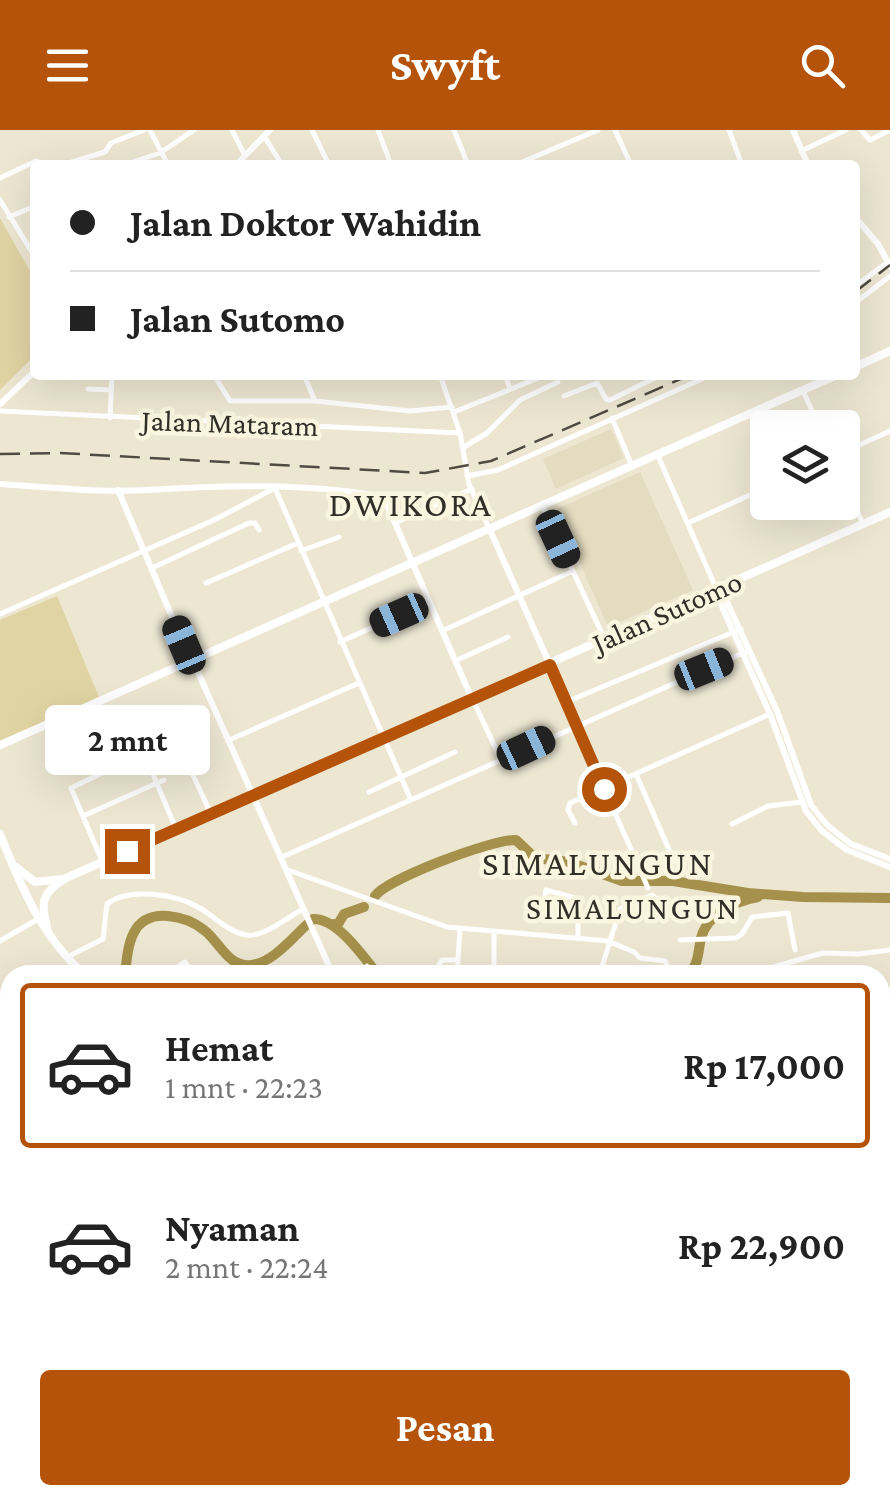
<!DOCTYPE html>
<html lang="id">
<meta charset="utf-8">
<style>
:root{--surface:#fff;--page:#f2f2f2;--text:#222;--muted:#767676;--line:#e0e0e0;--accent:#b45309}
body{margin:0;font-family:"Crimson Pro",serif;background:var(--page);color:var(--text);height:100vh;display:flex;flex-direction:column;font-size:38px;white-space:nowrap}
*{box-sizing:border-box;margin:0}
p{font-size:32px;color:var(--muted)}
.icon{flex:none;width:55px;height:55px;fill:none;stroke:currentColor;stroke-width:2;stroke-linecap:round;stroke-linejoin:round}
.map{position:relative;flex:1;overflow:hidden}
.drawer{position:absolute;left:0px;top:835px;width:890px;height:540px;display:flex;flex-direction:column;background:var(--surface);border-radius:30px 30px 0 0;box-shadow:0 10px 40px #0002}
.drawer>*{flex:none}
.top-card{position:absolute;left:30px;top:30px;width:830px;height:220px;border-radius:10px;box-shadow:0 10px 40px #0002;display:grid;align-content:center;height:220px;padding:0 40px;background:var(--surface)}
.buttons{position:absolute;left:750px;top:280px;display:grid;gap:20px}
.buttons a{display:grid;place-items:center;width:110px;height:110px;border-radius:10px;background:var(--surface);box-shadow:0 10px 40px #0002;font-size:50px}
.end{position:absolute;width:45px;height:45px;margin:-22px;border:12px solid #b45309;background:#fff;box-shadow:0 0 0 5px #fff}
.from{border-radius:50%}
.bubble{position:absolute;height:70px;border-radius:10px;background:var(--surface);box-shadow:0 10px 40px #0002;font-size:32px;font-weight:700;line-height:70px;text-align:center}
.car{position:absolute;width:30px;height:60px;margin:-30px -15px;border-radius:12px;box-shadow:0 0 8px 2px #0007;background:linear-gradient(#222 24%,#8ab4d8 0 40%,#222 0 76%,#8ab4d8 0 86%,#222 0)}
.top-card b{display:flex;align-items:center;gap:35px;height:95px;font-size:38px}
.top-card b+b{border-top:2px solid var(--line)}
.top-card i{width:25px;height:25px;background:var(--text)}
ul{padding:18px 0 0;list-style:none}
li{display:flex;align-items:center;gap:30px;height:165px;margin:0 20px 15px;padding:0 20px;border:5px solid transparent;border-radius:10px}
li div{flex:1}
li b{display:block;font-size:38px}
li em{font-style:normal;font-weight:700}
li.current{border-color:var(--accent)}
li>.icon{width:90px;height:90px;stroke-width:1.5}
.primary-button{display:flex;gap:20px;margin-top:auto;padding:20px 40px}
.primary-button a{flex:1;height:115px;border-radius:10px;background:var(--accent);color:#fff;font-size:40px;font-weight:700;line-height:115px;text-align:center}
header{display:flex;justify-content:space-between;align-items:center;height:130px;padding:0 40px;background:var(--accent);color:#fff;font-size:45px;font-weight:700}
.map>svg:first-child{display:block}
.built{fill:#e4dcc0}
.green{fill:#e1d4a4}
.lines{fill:none;stroke-linecap:round;stroke-linejoin:round}
.river{stroke:#a5914b;stroke-width:10}
.street{stroke:#fff;stroke-width:5}
.secondary{stroke:#fff;stroke-width:6}
.primary{stroke:#fff;stroke-width:8}
.rail{stroke:#4e4b41;stroke-width:2.5;stroke-dasharray:20 10;stroke-linecap:butt}
.route{stroke:#b45309;stroke-width:12}
.labels{text-anchor:middle;stroke-width:9;stroke-linejoin:round;paint-order:stroke}
.street-label{font-size:30px;fill:#312f27;stroke:#faf5df}
.neighbourhood-label{font-size:32px;letter-spacing:2.5px;fill:#312f27;stroke:#faf5df}
.quarter-label{font-size:35px;letter-spacing:2.5px;fill:#312f27;stroke:#faf5df}
</style>
<header><svg class="icon" aria-label="menu" viewBox="0 0 24 24"><path d="M4 6h16M4 12h16M4 18h16"/></svg>Swyft<svg class="icon" aria-label="search" viewBox="0 0 24 24"><circle cx="10" cy="10" r="6"/><path d="M15 15l6 6"/></svg></header>
<div class="map">
<svg width="890" height="1375" viewBox="0 0 890 1375">
<rect width="100%" height="100%" fill="#ede7d2"/>
<path class="built" d="M611 299 624 328 556 359 543 329Z
M640 342 693 460 608 497 556 379Z"/>
<path class="green" d="M0 88 35 150V225L0 260Z
M57 466 99 567 0 612V490Z"/>
<g class="lines">
<path class="river" d="M375 766C387 749 492 709 516 710L535 728 569 732 622 751H673L748 763 803 767 890 768
M334 794 337 796 344 784 364 777
M125 845C128 816 130 783 168 786 180 787 194 792 204 800 220 812 228 838 252 835 275 832 296 803 313 789 337 788 363 826 378 845
M689 845C699 833 698 822 701 808 707 784 736 771 758 767
M0 1147 6 1130 10 1127"/>
<path class="street" d="M150 0 168 35
M232 0 245 26
M312 0 329 35
M378 0 391 35
M454 0 468 35
M615 0 631 35
M729 0 742 35
M861 0 870 10 890 0
M264 6 282 35
M801 21 846 0
M62 35 105 22 111 13 144 0
M124 35 160 23 194 0
M515 35 598 0
M0 48 36 31 45 34
M0 70 35 127
M9 87 35 76
M855 156 888 132
M855 173 890 146
M214 245 230 271H315L410 281 452 277
M304 245 315 271
M440 245 460 303 469 354 489 398
M505 245 510 259
M88 259 111 260
M803 261 820 298
M564 266 597 253 606 269 610 270 661 245
M0 281 460 303
M454 282 546 245
M110 288 112 245
M612 288 632 336
M464 317 487 303 520 270 558 252
M842 323 890 301
M658 326 716 458
M467 346 498 340 711 245
M842 347 863 394
M543 377 605 510
M395 393 472 359
M688 393 768 357
M301 421 339 407
M152 438 249 393H255L259 400
M206 453 298 413
M0 484 214 390 275 358 411 670
M442 501 573 441
M340 512 428 472
M455 531 508 507
M550 535 648 758
M473 570 501 630
M566 572 741 499
M229 610 359 553
M144 623 176 699
M200 626 187 632 211 684
M636 644 674 731
M369 662 455 622
M83 686 164 650
M575 693 568 680 570 673 770 584
M732 694 768 676 802 672
M282 727 745 522
M102 731 71 658 150 620
M288 740 447 797 608 811 634 822 640 828 665 831 672 845
M543 778 546 760 578 769V807
M680 810 736 808 742 804 752 787 788 783 795 820
M0 811 38 789
M67 827 103 809 107 774C128 757 175 764 198 777 213 785 228 802 246 805 263 808 288 787 303 779
M367 836 372 845
M494 840 525 842
M165 845 185 832 194 845
M319 845 331 840
M433 845 442 830H458
M457 845 460 798
M494 845V802
M594 845 601 840 620 779 652 765 668 779 703 781
M745 845 823 823 858 824 890 820
M880 952 890 949
M880 1019 890 1015
M880 1054 890 1084
M880 1205 890 1201
M0 1235 5 1243 0 1248
M0 1288 10 1306
M284 1365 289 1375
M483 1365 489 1375
M850 1365 855 1375
M39 1375 57 1365
M165 1375 183 1365
M267 1375 284 1365
M367 1375 385 1365
M491 1375 509 1365
M797 1375 814 1365"/>
<path class="secondary" d="M793 0 808 35
M236 35 270 0
M855 87 878 114 890 136
M0 274 35 241
M0 354C48 357 99 363 147 360 223 355 304 353 379 366L388 377 472 569
M118 360 184 515 186 534
M490 400 550 535
M721 459 777 581 811 675 827 695 851 714 890 729
M715 461 770 584 806 681 822 701 847 720 890 737
M193 531 333 845
M880 863 890 860
M880 1249 890 1244
M651 1375 669 1365"/>
<path class="primary" d="M855 237 890 221
M0 615 837 245
M0 704C21 757 42 807 85 845
M16 737 35 752 62 749
M48 803C42 773 38 765 66 748L890 382
M0 1257 10 1252
M670 1365 675 1375"/>
<path class="rail" d="M855 162 890 135
M0 324 60 323 425 343 491 331 690 245"/>
</g>
<g class="lines">
<path class="route" d="M127 721 550 535 604 659"/>
</g>
<g class="labels">
<g class="street-label">
<text transform="translate(230 293) rotate(2)" y="10">Jalan Mataram</text>
<text transform="translate(667 482) rotate(-24)" y="10">Jalan Sutomo</text>
</g>
<g class="neighbourhood-label">
<text x="633" y="789">SIMALUNGUN</text>
</g>
<g class="quarter-label">
<text x="411" y="386">DWIKORA</text>
<text x="598" y="745">SIMALUNGUN</text>
</g>
</g>
</svg>
<div class="buttons">
<a><svg class="icon" aria-label="layers" viewBox="0 0 24 24"><path d="M12 4l9 5-9 5-9-5zM3 14l9 5 9-5"/></svg></a>
</div>
<i class="end from" style="left:604px;top:659px"></i>
<i class="end" style="left:127px;top:721px"></i>
<div class="bubble" style="left:45px;top:575px;width:165px">2 mnt</div>
<i class="car" style="left:558px;top:409px;rotate:155deg"></i>
<i class="car" style="left:399px;top:485px;rotate:246deg"></i>
<i class="car" style="left:184px;top:515px;rotate:337deg"></i>
<i class="car" style="left:704px;top:539px;rotate:68deg"></i>
<i class="car" style="left:526px;top:618px;rotate:65deg"></i>
<div class="top-card">
<b><i class="from"></i>Jalan Doktor Wahidin</b>
<b><i></i>Jalan Sutomo</b>
</div>
<section class="drawer">
<ul>
<li class="current"><svg class="icon" aria-label="car" viewBox="0 0 24 24"><path d="M5 17H2v-5l4-1 3-4h7l3 4 3 1v5h-3M9 17h6M6 11h13"/><circle cx="7" cy="17" r="2"/><circle cx="17" cy="17" r="2"/></svg><div><b>Hemat</b><p>1 mnt · 22:23</p></div><em>Rp 17,000</em></li>
<li><svg class="icon" aria-label="car" viewBox="0 0 24 24"><path d="M5 17H2v-5l4-1 3-4h7l3 4 3 1v5h-3M9 17h6M6 11h13"/><circle cx="7" cy="17" r="2"/><circle cx="17" cy="17" r="2"/></svg><div><b>Nyaman</b><p>2 mnt · 22:24</p></div><em>Rp 22,900</em></li>
</ul>
<div class="primary-button"><a>Pesan</a></div>
</section>
</div>
